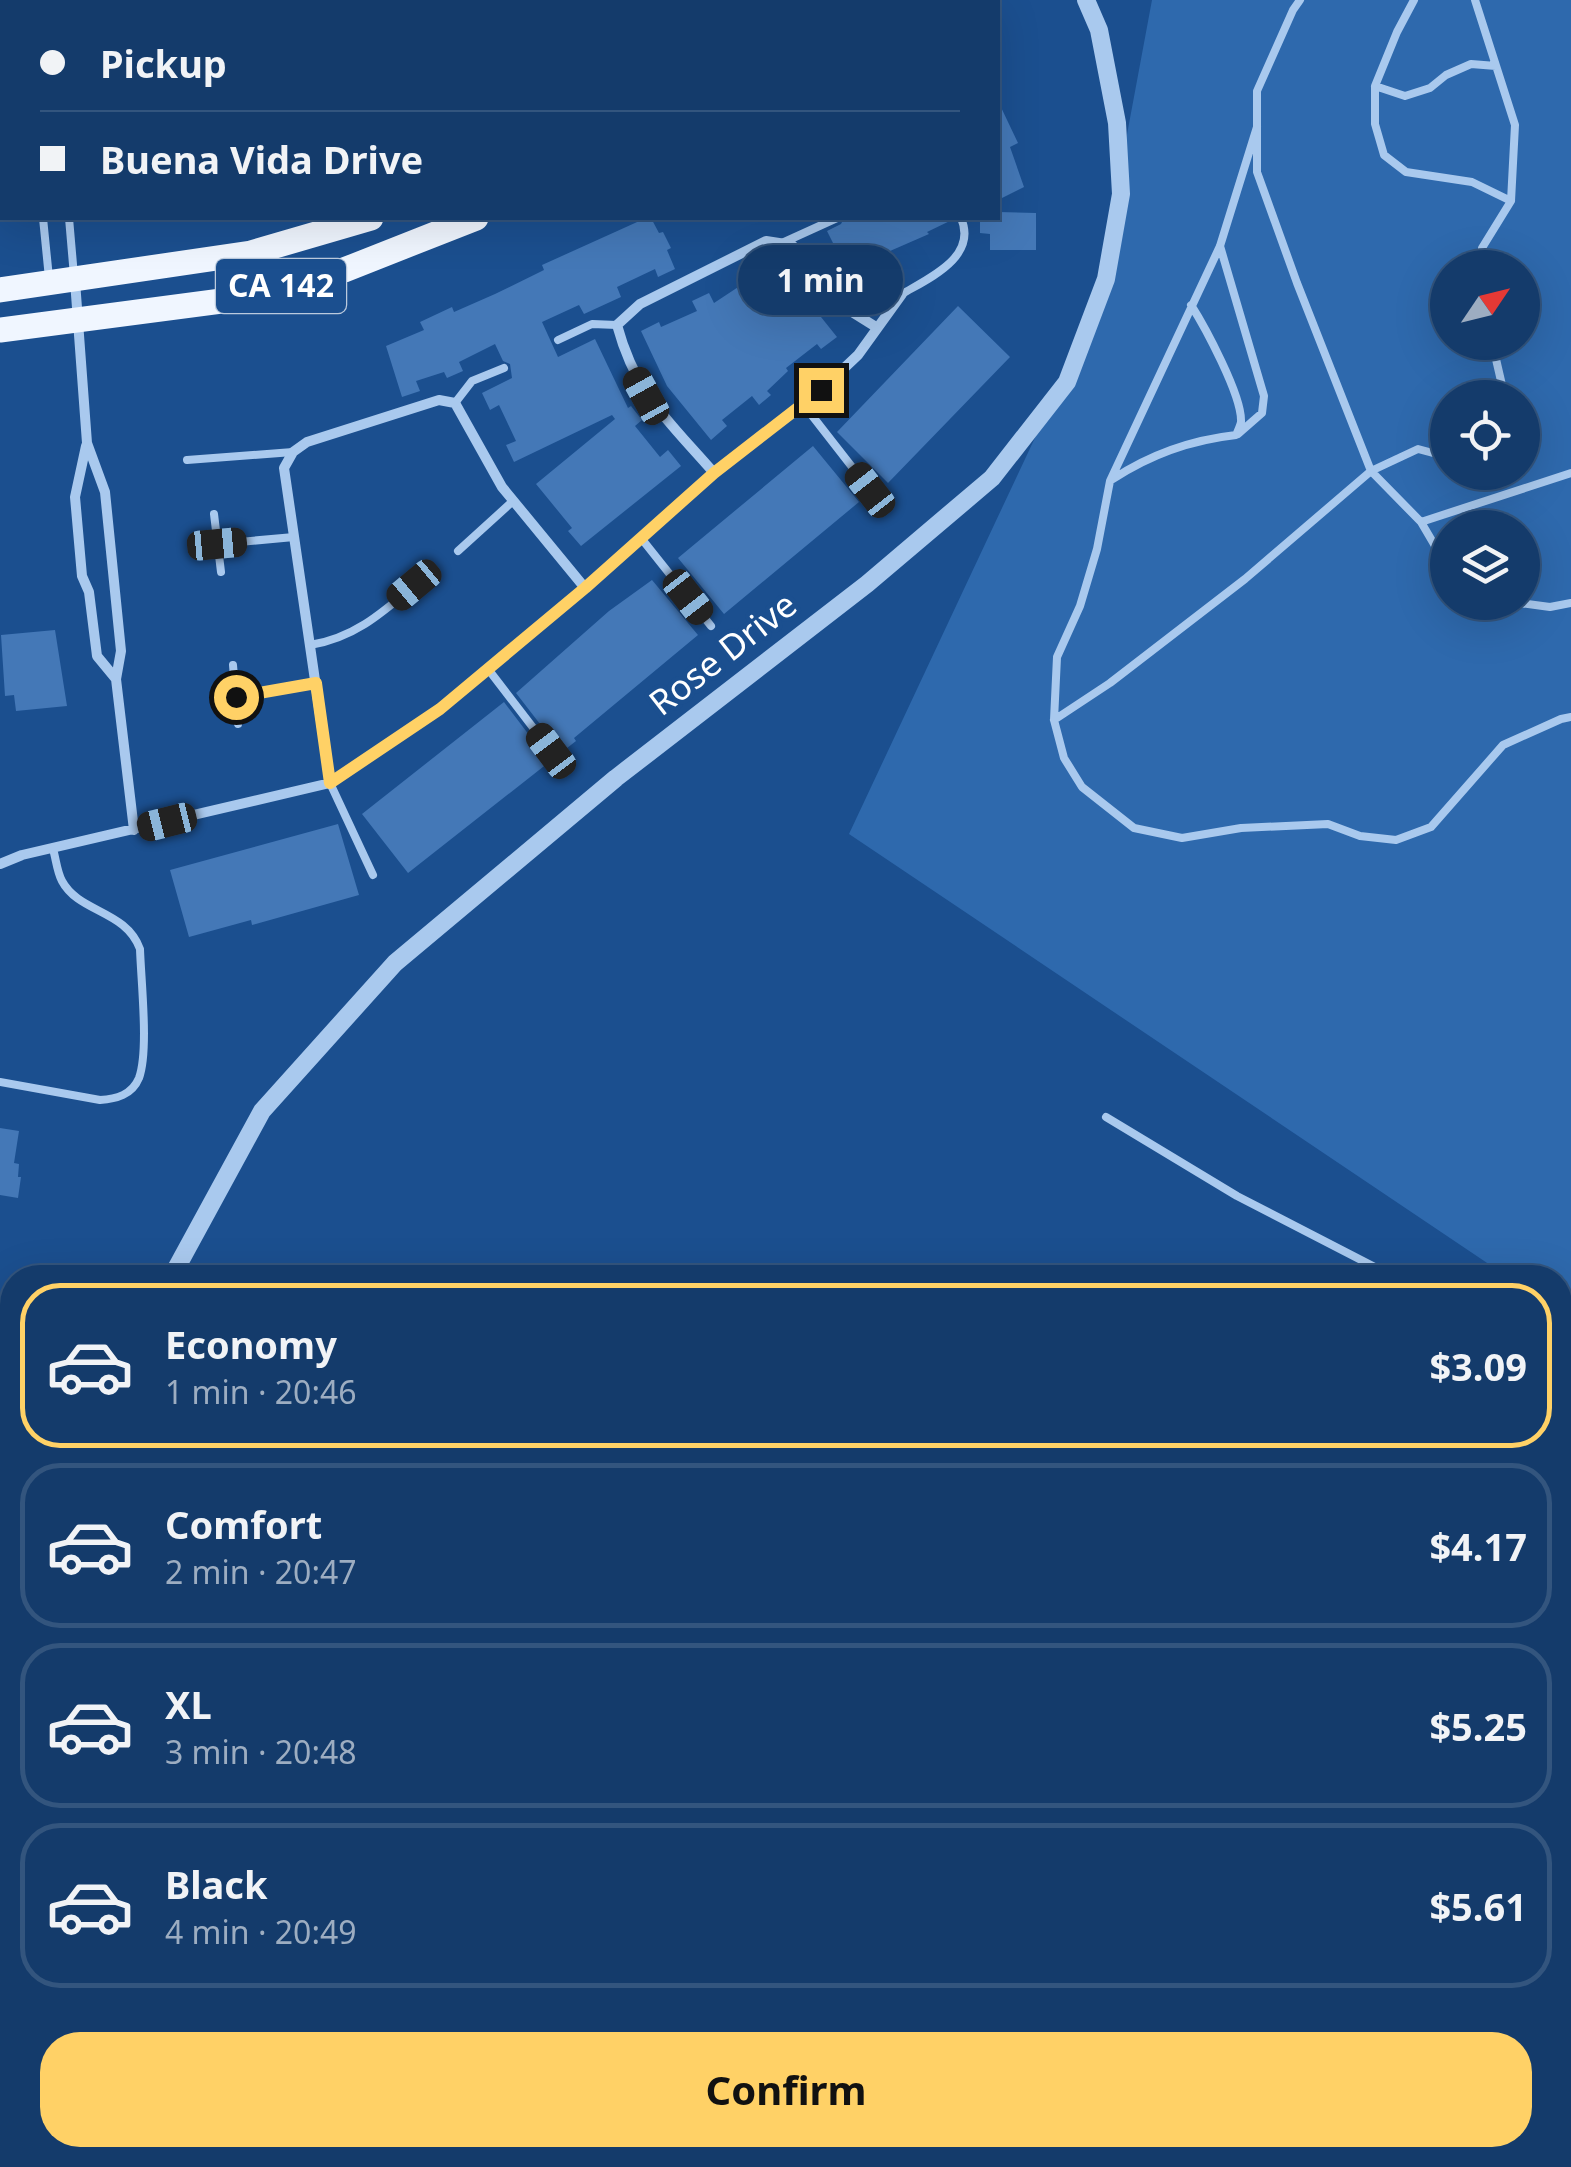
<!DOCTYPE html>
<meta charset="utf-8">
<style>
:root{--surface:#143b6b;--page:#1d4271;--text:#f1f3f6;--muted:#9dadc1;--line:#33557e;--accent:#ffd166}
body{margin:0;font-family:"Noto Sans",sans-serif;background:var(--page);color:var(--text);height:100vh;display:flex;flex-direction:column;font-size:38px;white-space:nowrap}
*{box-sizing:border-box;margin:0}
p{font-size:32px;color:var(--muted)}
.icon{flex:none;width:55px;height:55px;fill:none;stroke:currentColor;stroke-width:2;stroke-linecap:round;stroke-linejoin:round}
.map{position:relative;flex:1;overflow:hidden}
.panel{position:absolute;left:0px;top:1265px;width:1572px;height:902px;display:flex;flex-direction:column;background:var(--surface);border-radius:40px 40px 0 0;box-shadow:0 10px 40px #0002,0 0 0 2px var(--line)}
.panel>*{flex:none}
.top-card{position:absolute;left:0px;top:0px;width:1000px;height:220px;box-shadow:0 10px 40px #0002,0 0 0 2px var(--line);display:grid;align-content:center;height:220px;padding:0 40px;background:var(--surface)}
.needle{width:65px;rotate:55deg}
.buttons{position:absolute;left:1430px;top:250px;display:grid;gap:20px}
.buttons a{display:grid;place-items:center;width:110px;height:110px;border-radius:50%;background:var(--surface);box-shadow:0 10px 40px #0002,0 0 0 2px var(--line);font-size:50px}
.end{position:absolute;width:45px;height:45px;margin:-22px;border:12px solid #ffd166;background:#111;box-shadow:0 0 0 5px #111}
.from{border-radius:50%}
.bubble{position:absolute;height:70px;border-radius:35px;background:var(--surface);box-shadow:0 10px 40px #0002,0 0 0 2px var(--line);font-size:32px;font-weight:700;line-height:70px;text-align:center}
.car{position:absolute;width:30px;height:60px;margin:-30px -15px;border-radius:12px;box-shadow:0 0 8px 2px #0007;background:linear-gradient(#222 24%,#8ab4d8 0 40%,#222 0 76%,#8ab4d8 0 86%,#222 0)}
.top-card b{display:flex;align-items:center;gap:35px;height:95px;font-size:38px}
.top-card b+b{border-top:2px solid var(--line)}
.top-card i{width:25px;height:25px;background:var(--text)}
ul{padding:18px 0 0;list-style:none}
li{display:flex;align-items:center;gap:30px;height:165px;margin:0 20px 15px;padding:0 20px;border:5px solid var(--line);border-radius:40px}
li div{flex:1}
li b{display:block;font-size:38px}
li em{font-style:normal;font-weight:700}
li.selected{border-color:var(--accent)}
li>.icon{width:90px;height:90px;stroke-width:1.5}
.action{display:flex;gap:20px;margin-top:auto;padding:20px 40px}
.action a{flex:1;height:115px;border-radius:40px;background:var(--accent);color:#111;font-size:40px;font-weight:700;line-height:115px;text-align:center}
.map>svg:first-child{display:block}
.green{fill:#2e69ad;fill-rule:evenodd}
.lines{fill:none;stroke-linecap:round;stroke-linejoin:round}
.stream{stroke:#9cc4f0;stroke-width:6}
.building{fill:#4478b7}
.path{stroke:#a9c9ee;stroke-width:4;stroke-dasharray:5 8;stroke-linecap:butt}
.service{stroke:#a9c9ee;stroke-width:8}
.minor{stroke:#a9c9ee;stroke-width:10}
.tertiary{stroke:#a9c9ee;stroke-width:18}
.primary{stroke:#f0f6ff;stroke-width:25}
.route{stroke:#ffd166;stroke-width:12}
.labels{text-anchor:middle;stroke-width:9;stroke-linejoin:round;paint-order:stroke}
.shield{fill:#1b4f8f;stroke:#bbcadd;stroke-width:2.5}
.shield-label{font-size:32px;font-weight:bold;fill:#fff}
.street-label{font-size:35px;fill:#fff;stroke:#1b4f8f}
</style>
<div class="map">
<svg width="1571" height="2167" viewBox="0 0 1571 2167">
<rect width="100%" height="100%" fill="#1b4f8f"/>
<path class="green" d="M1152 0H1571V1320L1560 1312V1278L1508 1277 849 834 1094 312ZM1448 268H1522V342H1448ZM1448 398H1522V472H1448ZM1448 528H1522V602H1448Z
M1560 1612 1571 1614V2167H935V2155H1560Z"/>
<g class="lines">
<path class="stream" d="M244 2167 264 2155"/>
</g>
<path class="building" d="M998 101 1018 143 1010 147 1024 187 998 200Z
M998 212 1036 213V250H990V234L980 233V218H998Z
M646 218H651L659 233 663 232 671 248 667 250 675 269 658 277 655 269 617 287 621 297 584 314 579 305 542 322 558 357 595 339 628 408 631 406 642 420 635 426 660 457 668 450 681 466 581 546 568 531 572 528 536 484 615 419 612 415 514 462 506 445 516 441 499 405 490 410 482 393 512 378 510 364 503 361 495 344 459 362 463 371 447 378 444 372 416 381 420 391 402 397 386 346 424 330 420 322 452 307 454 312 495 294 544 270 542 265Z
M844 218H954V219L927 232 929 234 835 275 826 256 837 251 827 231 841 224Z
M770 266 792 299 801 292 837 337 821 349 817 344 786 368 788 371 767 391 771 395 759 405 752 396 722 420 727 426 711 440 667 386 641 331 659 322 661 327 697 311 692 301 709 293 714 303Z
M958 306 1010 357 888 483 837 432Z
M813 446 859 502 724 614 678 558Z
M652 580 698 635 574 738 576 741 408 873 362 814 504 702 545 756H556L557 746 516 693 609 611Z
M55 630 67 706 16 711 14 695 5 696 1 635Z
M338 824 359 895 252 925 251 920 189 937 170 870Z
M0 1128 19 1131 14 1163 19 1164 18 1177H21L18 1198 0 1195Z"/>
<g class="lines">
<path class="path" d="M1560 1495 1571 1493
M1560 1864 1571 1866
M1560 2113 1571 2087
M1560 2126 1571 2136
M221 2167 240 2155
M1023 2167 1024 2155
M1520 2167 1529 2155"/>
<path class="service" d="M22 0V2
M46 0V2
M1300 0 1293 10 1257 91V172L1297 283 1371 471 1421 522 1448 568
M1414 0 1397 32 1375 86V124L1384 155 1406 172 1472 182 1511 201
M1475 0 1515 125 1511 201 1482 248V268
M0 9 2 8
M1375 86 1405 96 1430 88 1446 75 1471 64 1496 66
M0 103 2 102
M1257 127 1220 246 1110 481 1097 549 1080 606 1057 657 1054 720 1064 758 1082 787 1134 828 1182 838 1241 828 1328 824 1360 836 1396 840 1431 827 1503 745 1561 719 1571 717
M43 218 49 278
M69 218 74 276
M782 243 837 218
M1220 246 1264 396 1262 413 1238 434
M902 294C929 278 978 257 961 218
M558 340 592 324 617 325
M1492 342 1505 398
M455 403 472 381 504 368
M803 404 870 490
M187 460 293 452
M1113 479C1151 454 1191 440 1236 435 1237 433 1242 422 1241 420 1241 394 1205 327 1191 305
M214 514 221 572
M1421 522 1571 473
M641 538 711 626
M217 544 294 537
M458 551 513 501
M1512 602 1550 607 1571 603
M310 645C354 638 382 613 415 585
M233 665 238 724
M488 669 551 751
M235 697 316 683
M1054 720 1110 683 1245 579 1371 471 1418 449 1448 457
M330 783 373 875
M0 1082 100 1100C116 1099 132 1095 139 1078 149 1051 141 981 140 949 126 910 79 913 62 881 57 872 56 859 53 849
M1106 1117 1237 1196 1396 1278
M1560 1350 1571 1349
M0 2142 12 2143"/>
<path class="minor" d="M75 281 87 443 105 492 121 651 116 679 134 830
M86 446 75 497 82 576 89 592 97 656 116 679
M714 473C668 420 636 395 617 325L640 304 766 241 792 245 813 266 836 302 876 327
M330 783 284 468 293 452 307 442 439 400 455 403 502 487 585 588
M0 864 22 855 330 783 440 709 585 588 714 473 821 390 858 355 902 294"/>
<path class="tertiary" d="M171 1278 262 1111 395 963 616 778 867 584 992 478 1067 382 1106 279 1121 194 1117 123 1099 30 1086 0
M0 2032 12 1969"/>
<path class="primary" d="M802 2 806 0
M889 2 894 0
M0 290 251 253 371 218
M0 330 229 300 344 270 476 218"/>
</g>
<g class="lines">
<path class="route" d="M236 697 316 683 330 783 440 709 585 588 714 473 821 390"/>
</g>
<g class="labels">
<rect class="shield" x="216" y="259" width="130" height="54" rx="8"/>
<g class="shield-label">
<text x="281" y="297">CA 142</text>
</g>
<g class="street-label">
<text transform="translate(723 654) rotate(-38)" y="12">Rose Drive</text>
</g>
</g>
</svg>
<div class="buttons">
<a><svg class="needle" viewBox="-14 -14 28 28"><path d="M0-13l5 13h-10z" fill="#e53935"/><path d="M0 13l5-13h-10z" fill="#9dadc1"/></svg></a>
<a><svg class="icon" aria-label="locate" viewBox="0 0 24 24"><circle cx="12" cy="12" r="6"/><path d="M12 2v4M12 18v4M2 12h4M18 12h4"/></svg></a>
<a><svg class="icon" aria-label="layers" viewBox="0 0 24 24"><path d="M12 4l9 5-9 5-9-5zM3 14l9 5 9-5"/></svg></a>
</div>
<i class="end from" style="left:236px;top:697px"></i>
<i class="end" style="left:821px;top:390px"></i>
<div class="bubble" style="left:738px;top:245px;width:165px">1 min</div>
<i class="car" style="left:646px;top:396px;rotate:331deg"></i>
<i class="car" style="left:870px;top:490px;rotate:322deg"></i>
<i class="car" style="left:217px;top:544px;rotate:85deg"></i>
<i class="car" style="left:414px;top:585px;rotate:230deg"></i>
<i class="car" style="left:688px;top:597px;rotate:142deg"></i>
<i class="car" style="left:551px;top:751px;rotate:323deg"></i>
<i class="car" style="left:167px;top:822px;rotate:256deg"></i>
<div class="top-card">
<b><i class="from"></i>Pickup</b>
<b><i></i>Buena Vida Drive</b>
</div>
<section class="panel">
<ul>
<li class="selected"><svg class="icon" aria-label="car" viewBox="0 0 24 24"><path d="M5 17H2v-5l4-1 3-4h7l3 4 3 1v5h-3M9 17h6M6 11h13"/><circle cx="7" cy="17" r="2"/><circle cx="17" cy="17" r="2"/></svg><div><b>Economy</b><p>1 min · 20:46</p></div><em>$3.09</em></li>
<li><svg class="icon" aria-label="car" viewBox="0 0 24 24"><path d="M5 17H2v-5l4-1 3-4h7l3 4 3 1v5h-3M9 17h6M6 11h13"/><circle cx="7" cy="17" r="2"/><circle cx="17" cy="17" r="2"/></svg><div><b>Comfort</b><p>2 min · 20:47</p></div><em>$4.17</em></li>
<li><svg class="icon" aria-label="car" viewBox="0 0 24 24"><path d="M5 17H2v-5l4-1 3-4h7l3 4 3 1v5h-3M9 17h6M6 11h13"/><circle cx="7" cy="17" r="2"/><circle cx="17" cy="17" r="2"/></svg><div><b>XL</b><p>3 min · 20:48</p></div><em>$5.25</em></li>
<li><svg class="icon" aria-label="car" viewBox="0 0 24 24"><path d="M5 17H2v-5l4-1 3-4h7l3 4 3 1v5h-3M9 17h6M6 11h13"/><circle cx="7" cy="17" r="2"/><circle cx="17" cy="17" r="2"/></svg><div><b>Black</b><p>4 min · 20:49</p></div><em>$5.61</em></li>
</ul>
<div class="action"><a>Confirm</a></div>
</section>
</div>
